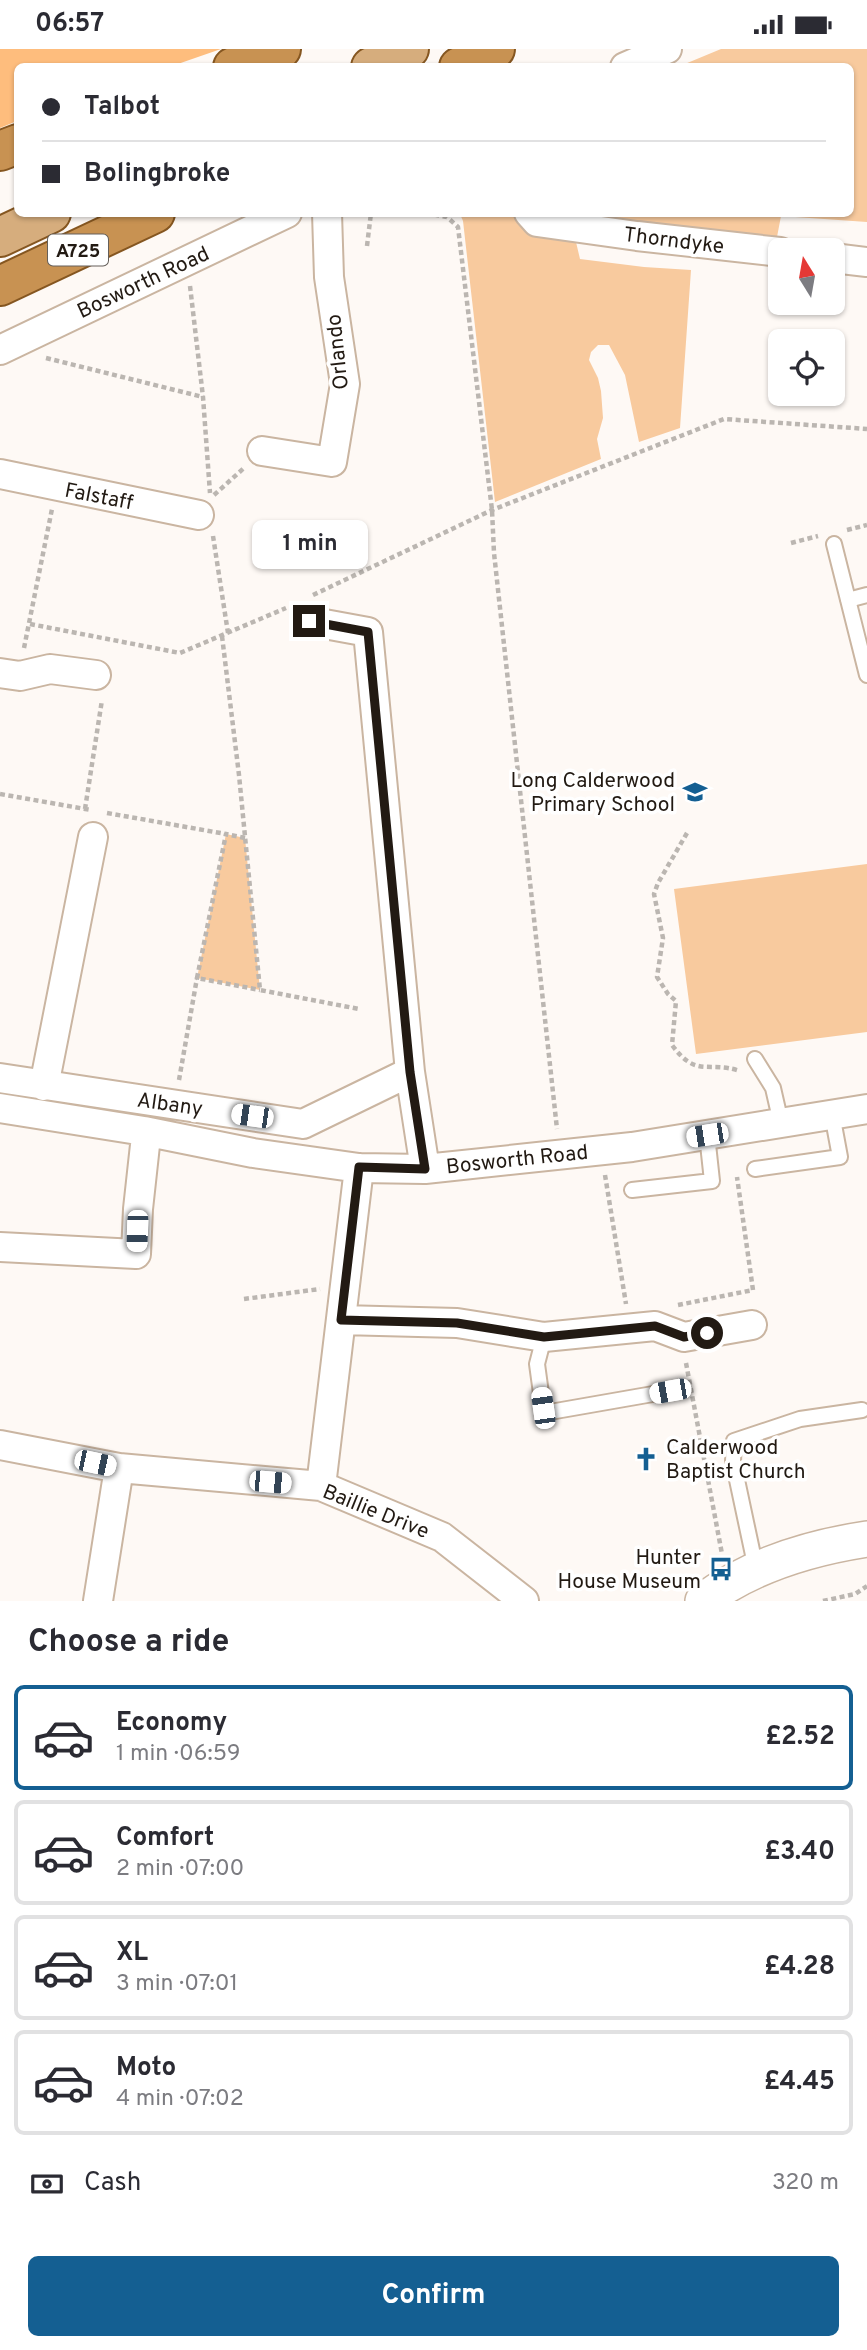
<!DOCTYPE html>
<meta charset="utf-8">
<style>
:root{--surface:#fff;--page:#f7f7f7;--text:#2b2b33;--muted:#7c7c81;--line:#e1e1e2;--accent:#145f92}
body{margin:0;font-family:Overpass,sans-serif;background:var(--page);color:var(--text);height:100vh;display:flex;flex-direction:column;font-size:26px;white-space:nowrap}
*{box-sizing:border-box;margin:0}
p{font-size:23px;color:var(--muted)}
.icon{flex:none;width:38px;height:38px;fill:none;stroke:currentColor;stroke-width:2;stroke-linecap:round;stroke-linejoin:round}
.map{position:relative;height:1552px;overflow:hidden}
.details{display:flex;flex-direction:column;background:var(--surface);flex:1}
.details>*{flex:none}
.hud{position:absolute;left:14px;top:14px;width:840px;height:154px;border-radius:10px;box-shadow:0 2px 5px #0004;display:grid;align-content:center;height:154px;padding:0 28px;background:var(--surface)}
.needle{width:46px;rotate:349deg}
.controls{position:absolute;left:768px;top:189px;display:grid;gap:14px}
.controls a{display:grid;place-items:center;width:77px;height:77px;border-radius:10px;background:var(--surface);box-shadow:0 2px 5px #0004;font-size:35px}
.end{position:absolute;width:32px;height:32px;margin:-16px;border:9px solid #221a13;background:#fff;box-shadow:0 0 0 4px #fff}
.from{border-radius:50%}
.bubble{position:absolute;height:49px;border-radius:10px;background:var(--surface);box-shadow:0 2px 5px #0004;font-size:23px;font-weight:700;line-height:49px;text-align:center}
.car{position:absolute;width:21px;height:42px;margin:-21px -10px;border-radius:9px;box-shadow:0 0 5px 2px #0007;background:linear-gradient(#fff 24%,#345 0 40%,#fff 0 76%,#345 0 86%,#fff 0)}
.hud b{display:flex;align-items:center;gap:24px;height:66px;font-size:26px}
.hud b+b{border-top:2px solid var(--line)}
.hud i{width:18px;height:18px;background:var(--text)}
ul{padding:0;list-style:none}
li{display:flex;align-items:center;gap:21px;height:105px;margin:0 14px 10px;padding:0 14px;border:4px solid var(--line);border-radius:10px}
li div{flex:1}
li b{display:block;font-size:26px}
li em{font-style:normal;font-weight:700}
li.current{border-color:var(--accent)}
li>.icon{width:63px;height:63px;stroke-width:1.5}
h2{padding:0 28px;font-size:32px;line-height:84px}
.pay{display:flex;align-items:center;gap:18px;height:77px;padding:0 28px;font-size:26px}
.pay p{margin-inline-start:auto}
.action{display:flex;gap:14px;margin-top:auto;padding:14px 28px}
.action a{flex:1;height:80px;border-radius:10px;background:var(--accent);color:#fff;font-size:28px;font-weight:700;line-height:80px;text-align:center}
.status{display:flex;justify-content:space-between;align-items:center;height:49px;padding:0 35px;background:var(--surface);direction:ltr}
.status svg{height:19px;fill:currentColor}
.map>svg:first-child{display:block}
.green{fill:#f8ca9e}
.forest{fill:#febd7d}
.lines{fill:none;stroke-linecap:round;stroke-linejoin:round}
.service-casing{stroke:#cab5a1;stroke-width:18}
.minor-casing{stroke:#cab5a1;stroke-width:32}
.tertiary-casing{stroke:#cab5a1;stroke-width:38}
.primary-casing{stroke:#855620;stroke-width:42}
.trunk-casing{stroke:#855620;stroke-width:42}
.path{stroke:#bbb6b1;stroke-width:4.5;stroke-dasharray:5 3.5;stroke-linecap:butt}
.service{stroke:#fff;stroke-width:14}
.minor{stroke:#fff;stroke-width:28}
.tertiary{stroke:#fff;stroke-width:35}
.primary{stroke:#d6ad7d;stroke-width:38}
.trunk{stroke:#c89252;stroke-width:38}
.route{stroke:#221a13;stroke-width:9}
.labels{text-anchor:middle;stroke-width:7;stroke-linejoin:round;paint-order:stroke}
.shield{fill:#fff;stroke:#645f5a;stroke-width:2}
.shield-label{font-size:19px;font-weight:bold;fill:#221a13}
.street-label{font-size:21px;fill:#221a13;stroke:#fff}
.poi-label{font-size:21px;fill:#221a13;stroke:#fff;text-anchor:end}
</style>
<div class="status"><b>06:57</b><svg viewBox="0 0 49 12"><path d="M0 12V9h3v3zM5 12V6h3v6zM10 12V3h3v9zM15 12V0h3v12zM26 1h20v11H26zM47 4h2v5h-2z"/></svg></div>
<div class="map">
<svg width="867" height="1552" viewBox="0 0 867 1552">
<rect width="100%" height="100%" fill="#fef9f5"/>
<path class="green" d="M721 0H867V173L781 167 777 188 559 171 547 165 850 164V18L680 17Z
M460 165H509L534 179 576 193 580 210 644 218 691 221 680 379 639 393 625 326 609 296H598L591 303 589 311 598 329 601 342 603 369 597 390 601 410 495 453 463 172Z
M226 785 245 789 260 941 197 929Z
M867 815V983L696 1005 674 840Z"/>
<path class="forest" d="M0 0H221L172 17 18 18 17 72 0 79Z"/>
<g class="lines">
<g class="service-casing">
<path id="service" d="M834 495 867 626
M848 551 867 546
M755 1010 773 1039 781 1074
M755 1120 840 1108 832 1065
M632 1141 712 1132 707 1086
M544 1288 537 1315 543 1359 550 1363 670 1342
M756 1520 733 1412 734 1392 800 1370 862 1361"/>
</g>
<g class="minor-casing">
<path id="minor" d="M625 18 667 0
M529 164 537 173 637 187 780 203
M833 209 867 213
M0 301 287 164
M262 402 332 413 345 335 329 228 327 164
M0 425 199 466
M308 572 368 583 410 1023 425 1120
M0 624 20 627 50 620 96 626
M0 1029 303 1075 410 1023
M44 1037 93 788
M0 1059 144 1082 253 1104 359 1119 425 1120 632 1098 867 1060
M0 1198 136 1205 138 1160 145 1096 144 1082
M341 1271 457 1274 544 1288 655 1277 684 1288 752 1276
M0 1396 119 1419 321 1437 442 1488 524 1552
M321 1437 359 1119
M98 1552 119 1419"/>
</g>
<g class="tertiary-casing">
<path id="tertiary" d="M703 1552C751 1516 808 1499 867 1490"/>
</g>
<g class="primary-casing">
<path id="primary" d="M371 18 409 0
M0 188 51 164"/>
</g>
<g class="trunk-casing">
<path id="trunk" d="M233 18 281 0
M459 18 495 0
M0 102 18 95
M0 237 155 164"/>
</g>
<path class="path" d="M426 164 447 168 458 178 492 461 494 504 557 1080
M367 197 371 164
M190 237 203 348 210 444
M46 309 203 348
M214 446 244 419
M847 481 867 476
M213 487 228 584
M791 494 818 487
M313 546 492 461 724 370 867 380
M30 575 180 604 286 559
M222 587 239 726 260 941 359 960
M24 599 52 460
M0 745 91 761
M85 760 102 651
M107 764 226 785
M687 784 658 834 654 845 663 889 657 928 668 945 676 952 672 996C697 1030 707 1011 740 1022
M245 789 226 785 197 929 260 941
M179 1031 197 929
M605 1126 626 1255
M244 1250 320 1240
M678 1256 753 1241 737 1128
M686 1314 722 1505
M823 1552 855 1545 867 1537"/>
<use href="#service" class="service"/>
<use href="#minor" class="minor"/>
<use href="#tertiary" class="tertiary"/>
<use href="#primary" class="primary"/>
<use href="#trunk" class="trunk"/>
</g>
<g class="lines">
<path class="route" d="M309 572 368 583 410 1023 425 1120 359 1118 341 1271 457 1274 544 1288 655 1277 684 1288 707 1284"/>
</g>
<defs>
<g id="school-bare" transform="scale(1.89)"><path d="M0-5L7-2L0 1L-7-2ZM-4 1L0 2.5L4 1V4Q0 6-4 4Z" fill="#145f92" stroke="#fff" stroke-width="2.5" paint-order="stroke"/></g>
<g id="church-bare" transform="scale(1.89)"><path d="M-1.2-6h2.4v3.5h3.3v2.4h-3.3V6h-2.4V-.1h-3.3v-2.4h3.3Z" fill="#145f92" stroke="#fff" stroke-width="2.5" paint-order="stroke"/></g>
<g id="bus-bare" transform="scale(1.89)"><path d="M-5-6H5V4H4V6H2V4H-2V6H-4V4H-5ZM-3.5-4V0h7V-4ZM-3.5 1.2v1.5H-2V1.2ZM2 1.2v1.5H3.5V1.2Z" fill="#145f92" stroke="#fff" stroke-width="2.5" paint-order="stroke"/></g>
</defs>
<g fill-rule="evenodd">
<use href="#school-bare" x="695" y="743"/>
<use href="#church-bare" x="646" y="1410"/>
<use href="#bus-bare" x="721" y="1520"/>
</g>
<g class="labels">
<rect class="shield" x="48" y="185.5" width="60" height="31" rx="5"/>
<g class="shield-label">
<text x="78" y="208">A725</text>
</g>
<g class="street-label">
<text transform="translate(674 191) rotate(7)" y="7">Thorndyke</text>
<text transform="translate(143 233) rotate(-25)" y="7">Bosworth Road</text>
<text transform="translate(337 303) rotate(-96)" y="7">Orlando</text>
<text transform="translate(99 447) rotate(11)" y="7">Falstaff</text>
<text transform="translate(170 1055) rotate(8)" y="7">Albany</text>
<text transform="translate(517 1110) rotate(-6)" y="7">Bosworth Road</text>
<text transform="translate(376 1462) rotate(22)" y="7">Baillie Drive</text>
</g>
<g class="poi-label">
<text x="675" y="738">Long Calderwood<tspan x="675" dy="24">Primary School</tspan></text>
<text x="666" y="1405" text-anchor="start">Calderwood<tspan x="666" dy="24">Baptist Church</tspan></text>
<text x="701" y="1515">Hunter<tspan x="701" dy="24">House Museum</tspan></text>
</g>
</g>
</svg>
<div class="controls">
<a><svg class="needle" viewBox="-14 -14 28 28"><path d="M0-13l5 13h-10z" fill="#e53935"/><path d="M0 13l5-13h-10z" fill="#7c7c81"/></svg></a>
<a><svg class="icon" aria-label="locate" viewBox="0 0 24 24"><circle cx="12" cy="12" r="6"/><path d="M12 2v4M12 18v4M2 12h4M18 12h4"/></svg></a>
</div>
<i class="end from" style="left:707px;top:1284px"></i>
<i class="end" style="left:309px;top:572px"></i>
<div class="bubble" style="left:252px;top:471px;width:116px">1 min</div>
<i class="car" style="left:252px;top:1067px;rotate:278deg"></i>
<i class="car" style="left:707px;top:1086px;rotate:261deg"></i>
<i class="car" style="left:137px;top:1182px;rotate:182deg"></i>
<i class="car" style="left:670px;top:1342px;rotate:260deg"></i>
<i class="car" style="left:543px;top:1359px;rotate:352deg"></i>
<i class="car" style="left:95px;top:1414px;rotate:102deg"></i>
<i class="car" style="left:270px;top:1433px;rotate:95deg"></i>
<div class="hud">
<b><i class="from"></i>Talbot</b>
<b><i></i>Bolingbroke</b>
</div>
</div>
<section class="details">
<h2>Choose a ride</h2>
<ul>
<li class="current"><svg class="icon" aria-label="car" viewBox="0 0 24 24"><path d="M5 17H2v-5l4-1 3-4h7l3 4 3 1v5h-3M9 17h6M6 11h13"/><circle cx="7" cy="17" r="2"/><circle cx="17" cy="17" r="2"/></svg><div><b>Economy</b><p>1 min · 06:59</p></div><em>£2.52</em></li>
<li><svg class="icon" aria-label="car" viewBox="0 0 24 24"><path d="M5 17H2v-5l4-1 3-4h7l3 4 3 1v5h-3M9 17h6M6 11h13"/><circle cx="7" cy="17" r="2"/><circle cx="17" cy="17" r="2"/></svg><div><b>Comfort</b><p>2 min · 07:00</p></div><em>£3.40</em></li>
<li><svg class="icon" aria-label="car" viewBox="0 0 24 24"><path d="M5 17H2v-5l4-1 3-4h7l3 4 3 1v5h-3M9 17h6M6 11h13"/><circle cx="7" cy="17" r="2"/><circle cx="17" cy="17" r="2"/></svg><div><b>XL</b><p>3 min · 07:01</p></div><em>£4.28</em></li>
<li><svg class="icon" aria-label="car" viewBox="0 0 24 24"><path d="M5 17H2v-5l4-1 3-4h7l3 4 3 1v5h-3M9 17h6M6 11h13"/><circle cx="7" cy="17" r="2"/><circle cx="17" cy="17" r="2"/></svg><div><b>Moto</b><p>4 min · 07:02</p></div><em>£4.45</em></li>
</ul>
<div class="pay"><svg class="icon" aria-label="cash" viewBox="0 0 24 24"><path d="M3 7h18v10H3z"/><circle cx="12" cy="12" r="2"/></svg>Cash<p>320 m</p></div>
<div class="action"><a>Confirm</a></div>
</section>
